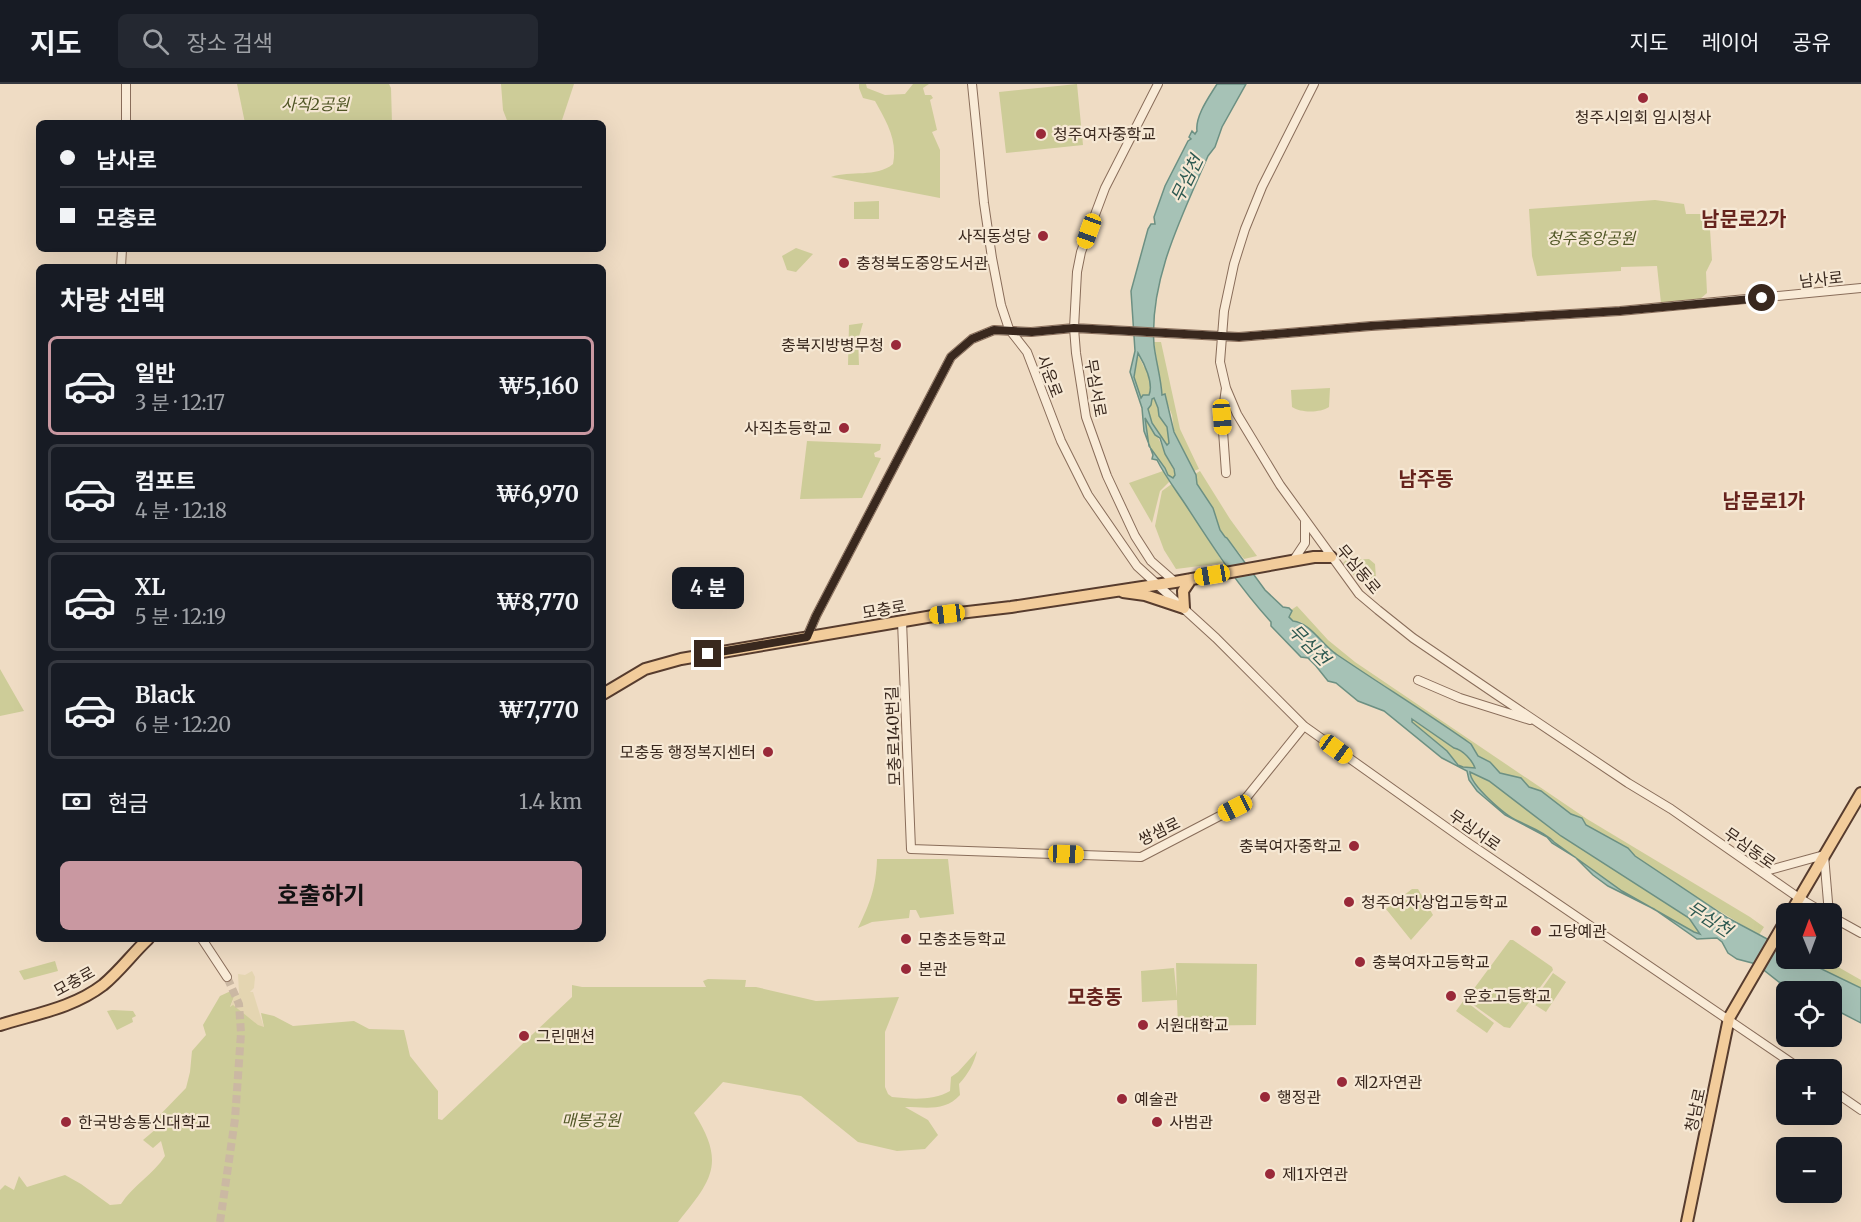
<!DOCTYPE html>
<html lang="ko">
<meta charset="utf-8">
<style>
:root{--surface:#171b24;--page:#242831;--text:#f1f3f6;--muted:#9ea1a6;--line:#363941;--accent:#c998a1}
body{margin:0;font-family:Merriweather,"Noto Sans KR",serif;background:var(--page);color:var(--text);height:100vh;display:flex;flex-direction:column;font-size:22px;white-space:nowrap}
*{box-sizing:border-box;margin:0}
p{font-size:20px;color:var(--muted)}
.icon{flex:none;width:33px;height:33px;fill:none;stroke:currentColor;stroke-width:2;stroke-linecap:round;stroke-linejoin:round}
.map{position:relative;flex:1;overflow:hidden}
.sheet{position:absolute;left:36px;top:180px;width:570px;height:678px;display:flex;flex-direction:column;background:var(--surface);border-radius:9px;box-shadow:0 6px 24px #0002}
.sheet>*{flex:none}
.guide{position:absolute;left:36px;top:36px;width:570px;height:132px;border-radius:9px;box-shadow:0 6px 24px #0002;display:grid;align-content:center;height:132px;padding:0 24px;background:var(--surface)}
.needle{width:39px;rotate:359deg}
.buttons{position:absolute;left:1776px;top:819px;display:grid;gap:12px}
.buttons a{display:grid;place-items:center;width:66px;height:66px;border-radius:9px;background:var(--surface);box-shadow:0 6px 24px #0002;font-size:30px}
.end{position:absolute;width:27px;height:27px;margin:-14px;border:8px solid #39281e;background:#fff;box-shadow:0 0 0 3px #fff}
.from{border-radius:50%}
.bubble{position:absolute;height:42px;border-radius:9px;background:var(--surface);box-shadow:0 6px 24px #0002;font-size:20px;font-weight:700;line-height:42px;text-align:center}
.car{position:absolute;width:18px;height:36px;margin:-18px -9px;border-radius:8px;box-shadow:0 0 4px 2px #0007;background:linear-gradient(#f5c518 24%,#345 0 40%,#f5c518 0 76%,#345 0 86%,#f5c518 0)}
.guide b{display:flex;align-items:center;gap:21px;height:57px;font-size:22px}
.guide b+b{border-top:2px solid var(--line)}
.guide i{width:15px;height:15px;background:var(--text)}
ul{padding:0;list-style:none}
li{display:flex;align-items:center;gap:18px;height:99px;margin:0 12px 9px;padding:0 12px;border:3px solid var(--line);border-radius:9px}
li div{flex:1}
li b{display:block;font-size:22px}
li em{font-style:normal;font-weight:700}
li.active{border-color:var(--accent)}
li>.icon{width:54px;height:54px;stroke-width:1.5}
h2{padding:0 24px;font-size:27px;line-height:72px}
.pay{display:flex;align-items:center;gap:15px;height:66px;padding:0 24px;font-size:22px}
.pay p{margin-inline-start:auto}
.action{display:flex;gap:12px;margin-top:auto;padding:12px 24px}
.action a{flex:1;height:69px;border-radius:9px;background:var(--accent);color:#111;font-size:24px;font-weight:700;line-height:69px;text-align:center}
header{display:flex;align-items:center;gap:36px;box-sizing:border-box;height:84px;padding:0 30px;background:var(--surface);border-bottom:2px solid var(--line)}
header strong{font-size:28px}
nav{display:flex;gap:33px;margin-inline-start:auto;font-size:21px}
.search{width:420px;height:54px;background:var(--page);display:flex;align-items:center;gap:15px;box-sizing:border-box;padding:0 21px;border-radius:9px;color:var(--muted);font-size:22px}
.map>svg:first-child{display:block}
.farmland{fill:#e4d5b1}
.green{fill:#cdcc98}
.water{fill:#a6c2b6;stroke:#6c9083;stroke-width:1.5;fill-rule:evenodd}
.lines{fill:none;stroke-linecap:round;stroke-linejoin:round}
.minor-tunnel{stroke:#cbb8a3;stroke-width:8;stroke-dasharray:8 4;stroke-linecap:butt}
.minor-casing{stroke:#896d5a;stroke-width:10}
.major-casing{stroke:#573c2e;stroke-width:14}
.minor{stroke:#f9ebd7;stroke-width:8}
.major{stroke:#f2cc9b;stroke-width:10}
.route{stroke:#39281e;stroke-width:8}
.poi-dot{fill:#992939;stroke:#f6e8d4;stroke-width:2}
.labels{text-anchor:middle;stroke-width:4.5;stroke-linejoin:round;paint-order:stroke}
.park-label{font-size:16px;font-style:italic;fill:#505625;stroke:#f6e8d4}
.poi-label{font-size:16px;fill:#39281e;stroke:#f6e8d4;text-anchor:start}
.street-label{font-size:16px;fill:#39281e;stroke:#f6e8d4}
.water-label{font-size:18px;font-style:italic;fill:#2d5951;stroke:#f6e8d4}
.quarter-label{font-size:20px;font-weight:bold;fill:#66231d;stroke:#f6e8d4}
</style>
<header>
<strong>지도</strong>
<div class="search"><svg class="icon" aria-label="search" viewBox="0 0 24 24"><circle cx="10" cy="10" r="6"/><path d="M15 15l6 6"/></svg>장소 검색</div>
<nav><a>지도</a><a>레이어</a><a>공유</a></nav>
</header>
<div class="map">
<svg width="1861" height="1138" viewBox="0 0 1861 1138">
<rect width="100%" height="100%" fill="#efdcc4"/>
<path class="farmland" d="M252 887 255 893 254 904 250 908H253L265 947 226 936 235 910 239 909 238 890 245 891Z"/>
<path class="green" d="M237 0H389L391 4 392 39H245Z
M501 0H574L561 39H529L526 36 524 39H508L503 26Z
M859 0H866L867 4 885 11 905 10 913 0H929L923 4 925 11H931L933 14 930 16 937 46 932 48 940 66V114L831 93C851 86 876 94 893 80 898 56 886 37 875 17L863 14 859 4Z
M1077 0 1083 61 1006 69 999 8Z
M1655 116 1684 120 1686 130H1709L1712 176 1706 188 1707 209 1700 215 1661 219 1657 182 1621 183V187L1537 192 1532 172 1529 125Z
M879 117V135H854V118Z
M796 164 813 170 796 188 787 186 782 172Z
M863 239 858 256 859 281H848L849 241Z
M1154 258H1161L1180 345 1199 385 1194 387 1174 347 1172 331 1164 311 1162 312Z
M1137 269 1144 283 1147 286 1151 307 1148 311 1141 314 1134 293Z
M1330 304 1329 323C1320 329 1301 329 1292 323L1291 306Z
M1154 314 1158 324 1159 332 1167 343 1169 360 1166 361 1152 339 1148 325 1151 321 1152 315Z
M1145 333C1154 345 1160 356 1165 370 1168 378 1174 383 1175 392L1173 394 1168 391 1165 384 1149 362Z
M807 357 881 360 880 366 874 369 875 373 881 374 862 414 800 415Z
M1163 387 1171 396 1160 407 1152 439 1129 399Z
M1200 387 1230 435 1257 472 1244 475 1227 454H1225L1220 446 1213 424 1197 400 1195 390Z
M1173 399 1223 479 1176 485 1164 466 1155 442 1162 407Z
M1369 475 1375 480 1377 509H1370L1343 479 1346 476Z
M1297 522 1328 556 1355 578 1587 735 1750 833 1764 843 1759 851 1673 799 1635 772 1628 764 1586 741 1581 734 1571 730 1541 707 1529 703 1521 694 1500 689 1490 678 1478 672 1471 660 1373 594 1351 582 1330 566 1301 538 1293 537 1289 533 1291 526Z
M0 585 24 627 0 632Z
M1412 635 1454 664C1463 666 1472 676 1475 684L1463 683 1458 680 1447 667 1412 638Z
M1469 688 1489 697 1561 752 1689 834 1701 850 1694 848 1622 807 1554 758C1545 748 1530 743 1518 737 1506 732 1471 701 1469 688Z
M877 775H948L954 830 920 834 916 826H910L909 834 872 838 858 844C870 819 876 804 877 775Z
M1412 805H1418L1433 831 1411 856 1386 825Z
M1510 856H1513L1552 883 1553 886 1510 944 1504 943 1468 917 1467 914Z
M1801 875H1824L1861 896V904Z
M55 877 58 887 24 896 19 887Z
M1176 879 1257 880 1256 941 1178 942 1177 916 1142 918 1141 887 1174 884 1177 914Z
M1553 889 1566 898 1546 928 1532 919Z
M708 895 746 896 745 903H756L816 917 899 913 885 948V1003L888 1010 892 1013C911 1015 933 1017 950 1007L951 993 958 988 977 967C974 980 968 990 959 1000L960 1011C945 1028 925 1023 905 1023L928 1036 938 1051 925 1065 897 1067 858 1058 801 1012 723 998 694 1029C726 1079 712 1096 678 1138H0V1106L5 1101 14 1106 19 1092 27 1103 65 1091 81 1100 110 1121 121 1120C133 1101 153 1091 165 1072L161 1057 153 1064 143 1056 156 1045 154 1041 156 1035 186 1004 190 988 192 967 206 951 203 941 220 912 233 906 235 910 230 923 233 921 258 941 264 943 261 929 274 932 293 942 354 937 369 945 404 946 410 972 438 1007V1035L442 1036 572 913V901L582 903H706L703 897Z
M1464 916 1494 939 1487 949 1456 927Z
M112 926 133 927 136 932 132 934 133 938 117 946 107 927Z"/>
<path class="water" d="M1217 0H1246L1222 43 1215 63 1208 72C1183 130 1149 195 1154 261 1156 278 1161 294 1162 311L1165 310 1174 348 1196 391 1197 400 1213 424 1220 446 1225 453 1227 454 1265 506 1283 523 1289 524 1292 527 1289 533 1293 537C1311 539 1322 561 1336 570 1380 600 1427 629 1471 660L1478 672 1490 678 1500 689 1521 694 1529 703 1541 707 1571 730 1582 734 1586 741 1628 764 1635 772 1728 834 1786 865V874L1801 875 1861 904V939L1832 924V908L1799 907 1779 898 1756 880 1737 875 1728 869 1722 858 1717 854 1697 855 1654 825 1608 802 1593 791 1575 773 1552 759 1547 753 1505 731 1477 707 1469 696 1467 687 1442 674 1384 627 1358 617 1336 599 1328 597 1316 582 1308 574 1301 573 1271 542V538C1239 503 1215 466 1189 426 1179 410 1166 394 1157 376L1152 375 1153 371 1144 347 1142 324 1130 288 1135 267 1131 207 1148 145 1151 140H1155L1154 133 1165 102 1188 57 1191 55 1189 53 1192 47 1195 50 1197 47C1195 32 1209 13 1217 0ZM1138 269C1144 279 1154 299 1149 311H1143L1141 314 1134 293ZM1154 314 1158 324 1159 332 1167 343 1169 359 1167 361 1152 339 1148 325 1151 321 1152 315ZM1145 334 1155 351 1160 354 1165 370 1174 385 1175 391 1173 394 1168 391 1165 384 1149 362ZM1412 635 1454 664C1463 666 1472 676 1475 684L1463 683 1458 681 1447 667 1412 638ZM1470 688 1489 697 1561 752 1689 834 1700 850 1694 848 1622 807 1554 758C1545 748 1530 743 1518 737 1506 732 1470 701 1470 688Z"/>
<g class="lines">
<path class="minor-tunnel" d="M220 1138 235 1035 241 949 239 920 227 893"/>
<g class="minor-casing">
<path id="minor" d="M972 0 984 119 992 174 1001 221 1009 245 1027 268 1061 357 1088 411 1137 482 1216 554 1304 642 1470 760 1802 986
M1158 0 1105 104 1081 168 1077 188 1074 244 1076 269 1086 333 1107 392 1135 452 1151 477 1175 498
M1314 0 1262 103 1245 145 1234 180 1224 227 1220 278 1226 304 1237 330 1280 401 1359 510 1378 526 1413 554 1494 609 1628 699 1671 725 1799 814 1826 830
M126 39V0
M121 183 122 165
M1226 304 1222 333 1226 389
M1293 477 1305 459V438
M902 537 911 765 1141 773 1235 724 1246 714 1304 642
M807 553 816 532 951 273 972 255 994 246 1031 248 1074 244 1239 253 1371 242 1620 227 1861 204
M1418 596 1460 614 1530 636
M1762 788 1824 771 1829 830
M1832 833 1861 849
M202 855 227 893
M1832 1006 1861 1026"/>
</g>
<g class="major-casing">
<path id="major" d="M1123 508 1145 511 1184 524 1183 507 1191 495
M603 610 645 585 681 575 933 532 1011 523 1175 498 1314 473H1331
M1790 830 1861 709
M0 941C35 930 73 924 103 901 120 887 132 870 148 855
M1687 1138 1729 934 1786 836"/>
</g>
<use href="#minor" class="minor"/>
<use href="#major" class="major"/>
</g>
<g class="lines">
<path class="route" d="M708 570 807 553 816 532 951 273 972 255 994 246 1032 248 1074 244 1239 253 1371 242 1620 227 1762 214"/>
</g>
<g class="poi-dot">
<circle cx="1643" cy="14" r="6"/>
<circle cx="1041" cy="50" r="6"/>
<circle cx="1043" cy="152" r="6"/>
<circle cx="844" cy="179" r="6"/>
<circle cx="896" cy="261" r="6"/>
<circle cx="844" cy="344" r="6"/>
<circle cx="768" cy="668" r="6"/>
<circle cx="1354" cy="762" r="6"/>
<circle cx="1349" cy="818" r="6"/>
<circle cx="1536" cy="847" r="6"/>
<circle cx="906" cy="855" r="6"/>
<circle cx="1360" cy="878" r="6"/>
<circle cx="906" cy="885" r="6"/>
<circle cx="1451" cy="912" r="6"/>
<circle cx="1143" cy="941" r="6"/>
<circle cx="524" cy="952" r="6"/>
<circle cx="1342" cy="998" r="6"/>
<circle cx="1265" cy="1013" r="6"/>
<circle cx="1122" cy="1015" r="6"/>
<circle cx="66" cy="1038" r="6"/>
<circle cx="1157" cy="1038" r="6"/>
<circle cx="1270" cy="1090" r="6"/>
</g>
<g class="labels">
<g class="park-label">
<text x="315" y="26">사직2공원</text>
<text x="1591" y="160">청주중앙공원</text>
<text x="591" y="1042">매봉공원</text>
</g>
<g class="poi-label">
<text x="1643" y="39" text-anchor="middle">청주시의회 임시청사</text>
<text x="1053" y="56">청주여자중학교</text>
<text x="1031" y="158" text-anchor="end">사직동성당</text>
<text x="856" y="185">충청북도중앙도서관</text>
<text x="884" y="267" text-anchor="end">충북지방병무청</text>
<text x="832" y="350" text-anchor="end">사직초등학교</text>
<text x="756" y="674" text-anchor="end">모충동 행정복지센터</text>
<text x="1342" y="768" text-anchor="end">충북여자중학교</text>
<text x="1361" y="824">청주여자상업고등학교</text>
<text x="1548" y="853">고당예관</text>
<text x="918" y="861">모충초등학교</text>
<text x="1372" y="884">충북여자고등학교</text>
<text x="918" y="891">본관</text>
<text x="1463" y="918">운호고등학교</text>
<text x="1155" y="947">서원대학교</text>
<text x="536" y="958">그린맨션</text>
<text x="1354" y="1004">제2자연관</text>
<text x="1277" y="1019">행정관</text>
<text x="1134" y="1021">예술관</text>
<text x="78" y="1044">한국방송통신대학교</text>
<text x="1169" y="1044">사범관</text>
<text x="1282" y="1096">제1자연관</text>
</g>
<g class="street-label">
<text transform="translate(1821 195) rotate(-6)" y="6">남사로</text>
<text transform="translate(1050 292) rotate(69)" y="6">사운로</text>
<text transform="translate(1096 304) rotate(80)" y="6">무심서로</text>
<text transform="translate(1359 485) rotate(50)" y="6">무심동로</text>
<text transform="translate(884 525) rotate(-10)" y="6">모충로</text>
<text transform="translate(893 652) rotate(-92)" y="6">모충로140번길</text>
<text transform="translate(1475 746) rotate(35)" y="6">무심서로</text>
<text transform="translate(1159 747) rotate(-26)" y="6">쌍샘로</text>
<text transform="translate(1750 764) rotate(35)" y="6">무심동로</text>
<text transform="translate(74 897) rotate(-29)" y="6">모충로</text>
<text transform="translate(1695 1026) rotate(-78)" y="6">청남로</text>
</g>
<g class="water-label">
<text transform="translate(1187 95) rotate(-64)" y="6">무심천</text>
<text transform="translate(1309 561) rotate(45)" y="6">무심천</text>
<text transform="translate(1709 835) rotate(33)" y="6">무심천</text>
</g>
<g class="quarter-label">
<text x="1744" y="142">남문로2가</text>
<text x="1426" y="402">남주동</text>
<text x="1764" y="424">남문로1가</text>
<text x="1095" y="920">모충동</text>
</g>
</g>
</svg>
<div class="buttons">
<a><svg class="needle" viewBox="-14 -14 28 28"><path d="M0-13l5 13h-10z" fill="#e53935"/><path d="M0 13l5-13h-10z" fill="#9ea1a6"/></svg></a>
<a><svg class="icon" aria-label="locate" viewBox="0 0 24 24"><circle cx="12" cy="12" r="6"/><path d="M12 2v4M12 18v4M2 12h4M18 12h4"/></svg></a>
<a>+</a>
<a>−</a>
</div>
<i class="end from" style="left:1762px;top:214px"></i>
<i class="end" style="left:708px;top:570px"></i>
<div class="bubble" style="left:672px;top:483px;width:72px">4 분</div>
<i class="car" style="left:1089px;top:147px;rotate:200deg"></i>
<i class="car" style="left:1222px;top:333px;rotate:176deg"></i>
<i class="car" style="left:1212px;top:491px;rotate:260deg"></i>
<i class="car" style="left:947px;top:530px;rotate:263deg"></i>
<i class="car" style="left:1336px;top:665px;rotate:126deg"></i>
<i class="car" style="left:1235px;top:724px;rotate:243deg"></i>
<i class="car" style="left:1066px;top:770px;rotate:92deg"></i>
<div class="guide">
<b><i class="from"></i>남사로</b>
<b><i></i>모충로</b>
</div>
<section class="sheet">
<h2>차량 선택</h2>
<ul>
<li class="active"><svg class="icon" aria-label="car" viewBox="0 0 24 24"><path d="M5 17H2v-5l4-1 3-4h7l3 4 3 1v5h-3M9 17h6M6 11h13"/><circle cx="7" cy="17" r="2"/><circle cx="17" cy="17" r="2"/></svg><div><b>일반</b><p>3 분 · 12:17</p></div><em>₩5,160</em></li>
<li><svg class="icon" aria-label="car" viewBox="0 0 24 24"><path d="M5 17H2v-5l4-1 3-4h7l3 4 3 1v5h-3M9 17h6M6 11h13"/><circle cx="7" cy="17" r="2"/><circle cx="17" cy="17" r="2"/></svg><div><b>컴포트</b><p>4 분 · 12:18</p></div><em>₩6,970</em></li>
<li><svg class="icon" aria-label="car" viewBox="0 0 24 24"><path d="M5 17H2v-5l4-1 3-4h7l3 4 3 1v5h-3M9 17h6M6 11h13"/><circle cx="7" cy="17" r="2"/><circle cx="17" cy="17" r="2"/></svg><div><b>XL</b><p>5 분 · 12:19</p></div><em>₩8,770</em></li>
<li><svg class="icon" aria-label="car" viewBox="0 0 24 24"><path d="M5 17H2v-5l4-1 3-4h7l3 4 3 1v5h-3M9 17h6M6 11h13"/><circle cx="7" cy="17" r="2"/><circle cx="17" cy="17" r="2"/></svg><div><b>Black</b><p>6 분 · 12:20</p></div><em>₩7,770</em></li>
</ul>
<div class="pay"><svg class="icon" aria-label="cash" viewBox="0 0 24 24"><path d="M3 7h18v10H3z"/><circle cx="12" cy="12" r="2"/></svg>현금<p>1.4 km</p></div>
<div class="action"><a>호출하기</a></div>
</section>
</div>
